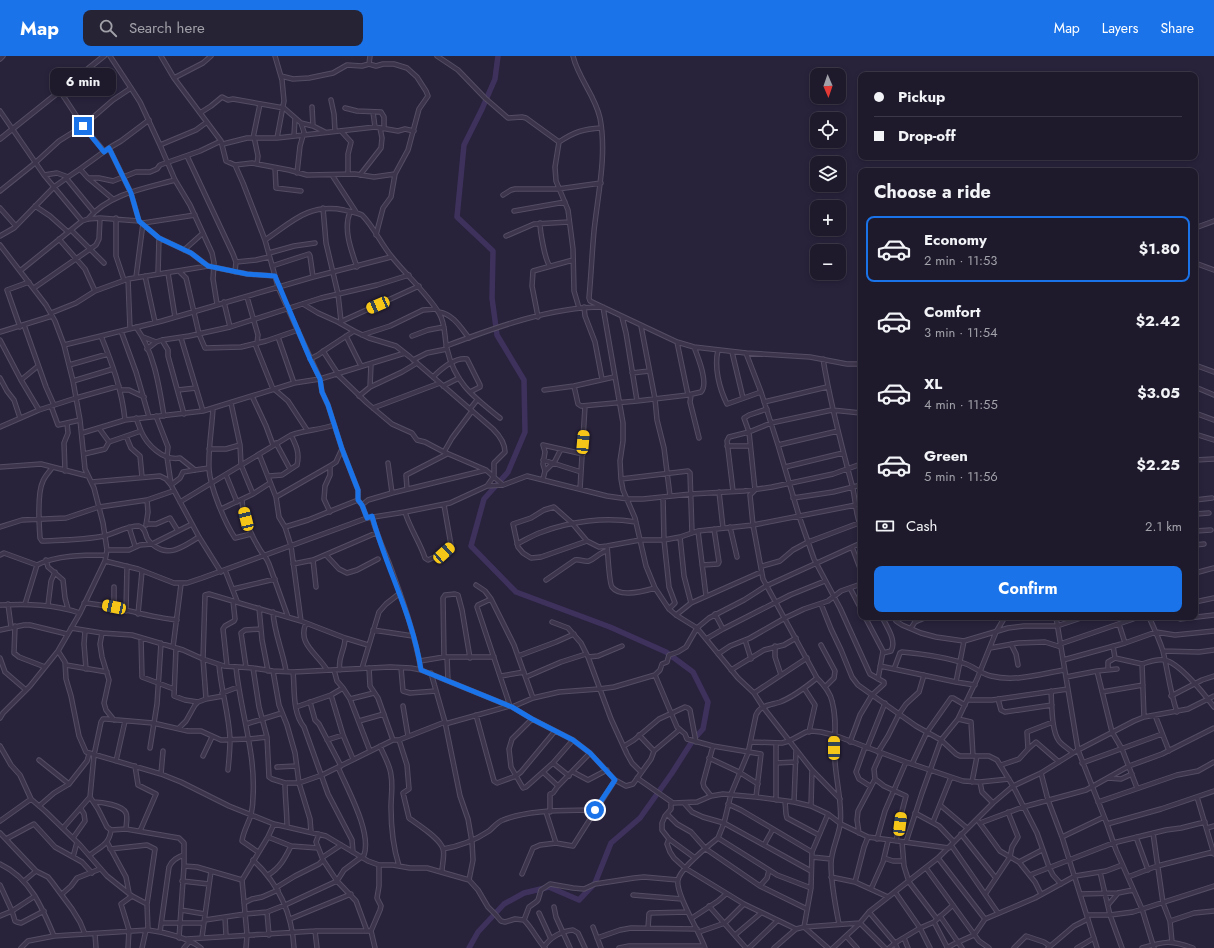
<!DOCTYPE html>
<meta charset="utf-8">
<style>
:root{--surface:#1e1a2c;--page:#262334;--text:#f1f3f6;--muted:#a1a1a9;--line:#3c3848;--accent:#1a73e8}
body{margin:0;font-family:Jost,sans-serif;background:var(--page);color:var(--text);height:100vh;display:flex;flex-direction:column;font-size:15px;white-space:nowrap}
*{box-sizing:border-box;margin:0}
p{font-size:13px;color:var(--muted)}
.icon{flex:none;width:22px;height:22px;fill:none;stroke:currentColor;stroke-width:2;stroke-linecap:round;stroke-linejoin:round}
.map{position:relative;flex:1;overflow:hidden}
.sheet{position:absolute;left:858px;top:112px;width:340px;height:452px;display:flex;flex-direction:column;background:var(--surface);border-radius:8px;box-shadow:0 2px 6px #0003,0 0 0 1px var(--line)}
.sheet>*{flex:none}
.hud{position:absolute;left:858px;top:16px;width:340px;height:88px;border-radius:8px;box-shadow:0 2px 6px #0003,0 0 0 1px var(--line);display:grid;align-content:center;height:88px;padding:0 16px;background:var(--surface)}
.needle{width:26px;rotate:178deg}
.fabs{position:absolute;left:810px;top:12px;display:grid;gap:8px}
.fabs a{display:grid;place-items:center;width:36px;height:36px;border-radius:8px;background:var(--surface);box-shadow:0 2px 6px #0003,0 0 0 1px var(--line);font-size:20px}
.end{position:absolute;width:18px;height:18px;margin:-9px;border:5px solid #1a73e8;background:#fff;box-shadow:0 0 0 2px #fff}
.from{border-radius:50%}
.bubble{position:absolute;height:28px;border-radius:8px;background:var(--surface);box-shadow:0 2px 6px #0003,0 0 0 1px var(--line);font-size:13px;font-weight:700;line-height:28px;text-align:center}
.car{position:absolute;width:12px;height:24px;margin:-12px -6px;border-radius:5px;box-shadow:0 0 3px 1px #0007;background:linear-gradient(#f5c518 24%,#345 0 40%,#f5c518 0 76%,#345 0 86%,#f5c518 0)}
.hud b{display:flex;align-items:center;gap:14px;height:38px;font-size:15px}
.hud b+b{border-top:1px solid var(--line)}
.hud i{width:10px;height:10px;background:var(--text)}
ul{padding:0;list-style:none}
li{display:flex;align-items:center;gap:12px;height:66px;margin:0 8px 6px;padding:0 8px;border:2px solid transparent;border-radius:8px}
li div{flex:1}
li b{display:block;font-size:15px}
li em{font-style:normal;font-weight:700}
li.active{border-color:var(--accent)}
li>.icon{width:36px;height:36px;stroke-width:1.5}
h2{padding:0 16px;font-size:18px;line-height:48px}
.pay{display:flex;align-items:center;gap:10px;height:44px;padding:0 16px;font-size:15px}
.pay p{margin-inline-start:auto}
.button{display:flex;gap:8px;margin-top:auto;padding:8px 16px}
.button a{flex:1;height:46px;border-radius:8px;background:var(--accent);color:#fff;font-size:16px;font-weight:700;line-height:46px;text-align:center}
header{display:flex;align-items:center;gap:24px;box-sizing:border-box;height:56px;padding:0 20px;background:var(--accent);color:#fff}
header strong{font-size:19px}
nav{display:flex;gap:22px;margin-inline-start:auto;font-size:14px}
.search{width:280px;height:36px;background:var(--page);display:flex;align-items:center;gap:10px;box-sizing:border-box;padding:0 14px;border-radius:8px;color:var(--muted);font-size:15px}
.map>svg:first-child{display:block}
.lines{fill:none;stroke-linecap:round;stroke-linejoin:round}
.river{stroke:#3e325d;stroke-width:5.5}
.minor-casing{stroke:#544d63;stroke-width:5.5}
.tertiary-casing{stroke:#544d63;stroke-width:6}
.minor{stroke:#3c354b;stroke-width:3.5}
.tertiary{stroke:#3c354b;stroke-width:4}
.route{stroke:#1a73e8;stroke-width:5}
</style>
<header>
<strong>Map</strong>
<div class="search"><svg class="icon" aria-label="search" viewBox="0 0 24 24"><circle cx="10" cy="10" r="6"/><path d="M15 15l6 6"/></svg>Search here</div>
<nav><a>Map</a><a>Layers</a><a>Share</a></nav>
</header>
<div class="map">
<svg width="1214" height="892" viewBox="0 0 1214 892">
<rect width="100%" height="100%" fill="#28223b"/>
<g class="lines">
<path class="river" d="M469 892 478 876 504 848 524 837 549 831 579 844 595 827 611 787 640 762 672 717 693 684 703 673 708 646 693 616 666 596 610 571 516 536 471 490 484 443 508 416 525 376 524 324 497 279 492 242 493 195 457 161 464 89 482 53 495 23 498 0"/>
<g class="minor-casing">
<path id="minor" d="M161 0 174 22 221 85 226 105 235 109 243 127 265 184 278 231 320 323 322 336 328 349 342 393 358 434V444L362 449 367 462
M275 0 282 24 284 45 277 82
M437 0 458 14 485 42 508 62 522 61 526 62 559 86
M573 0C578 22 595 39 600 62 607 99 598 137 594 175 592 197 591 220 589 242L590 245 677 286 694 291 746 297 810 301 847 308H861
M0 3 3 0
M369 8 370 0
M281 20 293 23 309 22 333 17 347 9 362 10 369 8 376 10 383 8H394L407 12 417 21 426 35 428 40 419 53 408 94 395 118 391 141 383 152 376 179
M174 22 203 7 211 0
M131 32 140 46 160 89 175 124 190 149 212 197 214 207 213 223 217 248
M60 35 83 70 104 95
M331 44 334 58 335 75
M312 51 313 70
M345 52 357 55 381 56 384 61V72
M0 55 44 119 82 165 88 163 100 162 139 165 159 182 191 197 208 210 247 218 275 220
M373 56 375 71
M200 57 211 50 222 41 228 44 233 43 284 52 301 67 313 70 325 76
M341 75 351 86 348 98V118
M294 80 295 62
M254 81 258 100 257 108
M253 82 260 48
M223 88 247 82H277L375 71 398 75 405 73 414 75
M160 89 196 74 207 66
M109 92 131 137 139 165
M187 100 233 198 236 206 235 216
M235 109 252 107 289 114 307 119 355 118 374 121 395 118
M275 112 276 132 301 135
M80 113 109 92 121 85 149 64
M297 117 300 90 304 76 301 67
M44 119 57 117 68 121 80 113 88 122H99L113 125 136 116H150L157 113 160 109 200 95 221 85
M332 119 356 156
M360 119 381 92 382 82 380 72
M88 122 113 143
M67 123 94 156
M0 135 35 107 59 85 83 70 113 44 131 32 110 0
M503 139 511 134 515 133H558L601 127
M35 150 50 160 68 176
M0 152 15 169
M323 152 326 187 338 238 341 265
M514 155 565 146
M350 156C343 173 351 194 357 211
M116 162V200L124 224
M88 163C108 138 146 132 175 124
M540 167C540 175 545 205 550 210
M1195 172 1214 165
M71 174 104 207
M0 180 14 172 54 131 68 121
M506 180 534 168 569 166
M59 183 85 213 95 235
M265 184C292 166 308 147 344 154 350 156 356 156 362 159 374 171 381 188 392 201 407 220 426 236 439 257 446 268 444 281 447 293 455 328 474 341 500 362
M0 189 46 249 55 265 64 289 73 325 80 364 85 413 94 432 103 467 107 494 105 505 80 557 58 595 30 630 3 657 0 662
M184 194 203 177
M269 197 294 190 315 187
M236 206 256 204 269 201
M1195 207 1214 214
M272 210 309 198 310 200 313 221
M20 215 82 165
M179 215 186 222 187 226 199 278 205 292 241 291 266 285 298 274
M168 217 175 261
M158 218 159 182
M145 220 155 266
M136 221 143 167 195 159
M128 223 130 273
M34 232 96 189 99 183 100 162
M247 241 258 279 257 287
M224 246 230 271
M303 248 318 257 338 266 354 275 369 282 396 290 410 301 493 373C499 379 505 387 505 396L494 407V420L487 430
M584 251 585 260 595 286 602 323
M603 251 623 367V385L620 405 621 423 623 434 635 462 646 510 655 532 669 553 676 559 697 572 738 622 754 637 763 651 812 714 840 743
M579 252 574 235 573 193 568 154 556 125 555 111 559 86C574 76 583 73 601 72
M439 256C453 258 461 272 469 282
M51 257 76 247 95 235 128 223 208 210
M538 261 532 230 533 215 573 204
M622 261 626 277 637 345
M340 266 419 230
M24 269 46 331 54 349
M641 270 655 343 657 364 664 392 670 440
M20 271 7 234 29 226
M136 271C154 296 159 329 164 360
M121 275 136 316 149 361
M0 276 52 260
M362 279 390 270 423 254 436 253
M101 280C112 307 122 334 125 364
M346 280 361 310
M412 280 428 274 444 271
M143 281 156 286
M278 281 294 327
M181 282 203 355
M0 284 21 324 39 354 76 342 119 330
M162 284 168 294V300L184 358
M677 286 688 339
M255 288 273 333
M64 289 162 265 313 221 391 201
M446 290C494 272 550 251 602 251
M147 293 156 286 162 284 189 280 230 271 321 242 377 229 409 219
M718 294C714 311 719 332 727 348L761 336
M323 295 338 318
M732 296 743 342
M746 297 761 336 778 389 799 460 814 503 840 552 869 616 870 618 884 626V628L872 639 860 659 850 686
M310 303 318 299 325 294 354 275
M823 303C830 346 841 388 852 429 856 444 855 458 861 471
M413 304 427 297 447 293
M69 309 108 298
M1195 309 1214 316
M632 317 649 315
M337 318 367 347 392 368 412 377 417 384 425 386 444 396 486 414 503 429
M433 321C441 313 455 301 467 303L480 329V331L470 336
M0 322 7 335 14 344 20 362
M21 324 38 310
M73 325 113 313
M443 330 459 322
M574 330 578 348 581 350 637 345 688 339 701 336C709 328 698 301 694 291
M370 331 371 308
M1195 331 1214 339
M274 333 288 345 307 374
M120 334H129L144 341
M178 334 196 332
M544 334 574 330 614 321
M691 339 690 346 699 382
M252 340 266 370 273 389
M359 340 370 331 402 316 417 307
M764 346 827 331
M231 347 240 389 241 409 253 438
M51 350 58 369 80 364
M213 352C212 372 208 393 209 413 210 431 225 467 235 482L251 478
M373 352 440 327
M470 353 477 344
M767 353 749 359 744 362 749 376 755 434 750 439 753 469 763 523 817 622C824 629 830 636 832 645 838 667 833 683 835 705 836 725 843 751 840 769 838 782 831 795 831 808 831 828 835 848 839 868
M1195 357 1214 364
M156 360 168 391 167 401 171 428
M0 371 39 354
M99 372 109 386
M141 375C147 389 163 405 180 402L195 414
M82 377 125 364 203 355 294 327 320 323 405 297
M1195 378 1214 384
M126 380 131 392 140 400 142 421
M276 387 290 413
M778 389 838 375
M727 390H750
M209 393H226L240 389
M444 396 452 382 472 355
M84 398 105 393 109 386 141 375 136 362
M259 398 276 441 279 461 285 471
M543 404 581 416
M1195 404 1214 403
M388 407 392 437
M0 411 41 408 88 420
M785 411 843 397
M52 412C49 416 45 420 43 425 37 437 39 468 40 482L42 485C62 484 84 484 104 480 116 477 126 470 139 470 145 472 145 477 147 482 149 486 153 489 156 491 171 501 185 489 199 481
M65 415 64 387 68 377 67 367
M545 415 555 405 561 393
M226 419 237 446
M269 420 282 419 297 409C300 397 296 389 291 379
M543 423 545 415 543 408 545 396 543 389 583 398
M621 423 688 415 690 417 692 477
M92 426 160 420 166 423 171 429 199 481 221 516
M171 429 180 422 183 416 195 414 209 412
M407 433 406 419 447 398
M580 433 585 350
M733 435 727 385 729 381 749 376 771 367 832 354 861 357
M719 436 723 472
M276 441 330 410 336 406 342 393
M663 441 664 484 669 531 675 547 669 553
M793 442 833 436 861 429
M242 444C243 461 250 477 259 492 262 498 266 500 269 508L288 561
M1195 444 1212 442
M180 446 291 379C305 374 320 374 334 369
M362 449 368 444 392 437 486 414
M221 453 253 438 270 427
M330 456 324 443 325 430 330 419V410
M405 456C410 473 420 486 425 502L428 504 444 497 451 489 444 449
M1195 458 1209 457
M372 461C376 477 383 492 389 507 402 542 415 578 421 614
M146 468H156L170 462 178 475
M146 469 148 456 147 444
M0 471 22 464 66 462 99 451 147 444 173 435
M129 471 135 490
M730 471 737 501
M698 475 706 540
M1195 475 1211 474
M680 481 684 520 691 547
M587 485 541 501 531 502 523 497 518 491 513 468 531 462 544 454 554 451 572 467 587 485 599 491 607 490 640 484H664L680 481 698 475 753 469 861 448
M517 488C525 484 533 479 542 476 571 465 605 461 636 466
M1195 489 1204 488
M607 490C608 498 609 527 612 531 620 542 645 535 655 532
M852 491 861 515
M107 494H129L140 489 152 488 192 468
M0 499 4 497 37 509C56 499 85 499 106 499
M326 499 339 513 347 517 357 514 378 503
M46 504 48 511 63 524 65 542 68 553
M313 504 316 531
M105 505 138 513 174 527H187L202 522 367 462 405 456 450 447 487 430 503 429 527 420 607 440 628 443H643L691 438 744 435 772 431 833 418 861 408
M293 508 313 504 376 477
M702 509 718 508 719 506 714 473
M762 510 780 505 793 494 808 486 859 467
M225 514 237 545
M1195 517 1214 512
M546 524 575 504C580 503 584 506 589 505 596 502 600 496 607 495
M476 529 485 535 491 543 514 589 533 642
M850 532 861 553
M233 533 275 523
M1195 546 1214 542
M84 547C116 549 145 561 177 564
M8 548 11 571
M25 548 37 509
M821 548 831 573 841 594 852 621 858 629 916 670 941 684 956 698 960 700H989L997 704 1013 730 1037 777 1049 811 1053 819 1061 828
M0 549C28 548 53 548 80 557
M48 549 51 525 55 516
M114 551V531
M259 552 262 584 268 615
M126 555 127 510
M273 556C274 577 283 595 286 615
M138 558 142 515
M715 558 723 573
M676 559 691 547 761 516
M865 561 883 595 878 623
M882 561C887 571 897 585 891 595L883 597
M894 561 896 565 902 569 921 577 936 581 964 585 1008 572 1024 570H1057L1084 561
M1056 561 1078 694 1107 768 1116 794 1142 853 1154 892
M1149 561C1154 572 1159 583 1163 595 1168 616 1170 636 1177 656
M1177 561 1180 563 1214 559
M301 565 291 490 285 471 308 464 358 444
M552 566 568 572 581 587 588 601 611 663 627 698 632 707 641 716
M915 566 927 561
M306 567C297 588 317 597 327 614
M1119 568 1125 587
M15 570 14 597 19 601 45 611
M71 572 102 577 132 579 183 594 203 603 224 610 253 612 273 615 293 616 390 611 411 612 421 614 512 651 532 663 573 684 590 697 615 724 626 730 633 728 651 703 654 695 679 674
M911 572 915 566 913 561
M0 574 24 569H30L67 578
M373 574 413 580
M85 575 84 588 86 613
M102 577 100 588 102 601 109 624 104 647 106 654 114 664
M141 582 142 621 174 633
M706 583 723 573 790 539 825 525
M745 584 751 603
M1011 588 1016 598 1018 609
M1060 588 1139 561
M821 589 835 615 834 622 825 631
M775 590V601L781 619
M1113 590 1115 602
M173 591 181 528
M176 592 174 640 185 644 198 646
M990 592 1018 587 1045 586 1061 591
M58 595 65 606 66 623 71 640 79 680 86 696 161 718 181 726 229 750 274 768 326 780 368 805 379 809H393L410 812H427L469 824 478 834 488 851 495 858 501 865 505 866 515 863 524 864C532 872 537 883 545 892
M1163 595 1199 596 1214 594
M718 598 730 590 750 582 785 562 804 553 828 545 841 535 861 528
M518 600 556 586 574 578
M444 601 443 542 445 539 455 538 458 539 462 554 470 602
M447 601 448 625
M588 601 598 600 622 590
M0 602 5 616 26 634
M1063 604 1125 587 1156 576 1175 579 1214 575
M420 605 444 601H494
M66 609 107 616
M219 609C221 634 229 658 230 683 230 693 229 704 228 714
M227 610 223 573 225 570 234 565 235 563 233 545
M880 610 956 626 975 629
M236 611C240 654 256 697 253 741 253 747 252 754 251 759 248 768 243 776 242 785L258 796
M246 611 241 577 245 574 261 573
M253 612 259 651 267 681 269 721 272 723 285 727H299L322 719 393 684H399L445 666
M362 612 379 556 386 548 400 537
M369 612 370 630 378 642 393 684
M401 612 403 635 410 637 436 635
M894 613 900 597 902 596C924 598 946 601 966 608 975 611 981 618 991 620 1016 626 1040 618 1064 614
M334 614 337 625 343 632 350 643 370 695
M340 614C337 602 345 595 345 582
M731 614 764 594 784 589 796 582
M1108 614V606L1115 602 1142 608
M273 615 279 649 287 669 295 697 299 727 310 763 311 776
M1097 615 1117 613
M293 616C295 634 292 656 304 671L328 738 352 784 353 796
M431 617 445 666 460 740 468 763 472 786 473 804 469 824
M655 619 677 671 685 678 687 683 713 690 761 698 756 741
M501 620 524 616
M526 621 561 606 586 598
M1066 621 1097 615 1112 676 1122 693 1137 732
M956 626 964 585
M804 632 815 649 809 676
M1051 635C1052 648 1051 674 1059 685 1062 689 1069 693 1073 697
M1102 636 1143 629
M222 637 238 631
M754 637 807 602
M331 639 343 679 353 703
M1171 640 1202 624 1214 620
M206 643 203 603 205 539 209 538 301 565 345 582 368 589
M350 643 374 637
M998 643 1001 654 1005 656 1052 649
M967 644H992L1068 633
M310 646 315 664 319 668 341 710
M403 650 408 680
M296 651 331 639 343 632
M512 651 533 642 559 636 599 633 614 631 655 619 660 614 662 608 667 606 669 599 678 596 686 591 697 572 709 562 744 544 766 530 861 487
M476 659 494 725 497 727 516 720 521 716 555 675
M1155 659 1169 695
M1144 661 1142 608C1148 606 1158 603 1164 604 1179 606 1205 639 1214 651
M532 663 512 683 509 693 511 711 523 732 526 731 553 707 573 684
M958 663 971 666 973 700
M359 665 384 658
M246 668 282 657
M445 668 510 650 477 551 478 549 491 543
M179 672 186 665 195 649 198 646 206 643 223 640
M639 679 654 695
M327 684 343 679
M399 684 407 709 409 733 403 737 409 762C418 769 440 782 443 793 445 799 442 809 442 815
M751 686 782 687 789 685 806 676 812 675 821 676 834 679 906 706 963 725 980 726 1009 723
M776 687V744
M0 690 11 709 20 719 31 743 45 755 80 789 107 820 132 840 147 848 148 874
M380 690C384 700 390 709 391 719 393 730 391 740 391 751 391 770 393 791 399 810
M624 690 634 684 659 663 685 651 688 652 690 654 696 686
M865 691 856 716 859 723 870 730
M150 692 157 648 161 587
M867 692 885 647
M1028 693 1027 676 1053 666
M878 696 888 680 899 658 906 648 919 636 924 619
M203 700 212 681
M709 702 739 716 758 728
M39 704 69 728
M116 705 125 665
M553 707 569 720
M776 707 796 706
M1082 707 1162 678
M912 708 927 676 951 642H953L965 649
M1001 709 1019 703 1028 693 1036 686 1059 706
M135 710 138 729 156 738 140 775
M277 711 296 710
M543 716 558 730
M573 716 588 724 607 714
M1041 717 1048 744 1062 781 1097 892
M161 718 163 695
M637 722 673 747 697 746 711 740 723 738 756 741 794 746 811 750 828 758 841 768 868 781 949 792
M1108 722 1121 723 1132 718
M875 723 884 730 906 740 901 759 896 785
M972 726 977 700
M980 726 982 736 993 747
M285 727C285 742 287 756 287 771
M711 740 704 731 703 727 713 690
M1197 741 1214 798
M785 745 786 758 787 762 819 779
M94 746C101 746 123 749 126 757 128 761 126 768 126 773
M671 746V753L665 760 662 767V774L669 783 695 802
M794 746 796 694
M1098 746 1177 719 1198 715 1214 706
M684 747 692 756 703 761 724 767 811 815
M728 748 741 754 812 796
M940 749 967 772
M39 750 54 737 69 728 87 705 89 698
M811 750 812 714
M546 756 556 787 573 790 615 724
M550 756V738L553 737 558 730 590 697
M915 757 939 770 954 786
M667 758 677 768 691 776 706 793 760 830 807 853
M0 765 31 743
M933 766 951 721
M979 766 1000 795 1019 806 1035 826 1041 838
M980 767 1023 751 1086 734 1129 710 1162 698 1214 672
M1107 768 1161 753 1214 735
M63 772 90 741
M1207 772 1214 770
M0 777 36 815 48 821 52 826 72 853 80 866 85 878
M859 777 857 764 858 755 875 723 874 713 881 697
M1153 777 1163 847 1170 865 1172 886
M319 778 316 786 323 804 337 825 356 845 367 875
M961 778 995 821
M268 781 291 790 318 792
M1062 781 1104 761
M1136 781 1148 814
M73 782 85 765 84 758 81 753
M718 782 777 819 811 832
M6 783 34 768 55 791 82 806 92 817
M669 783 667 788 670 796 674 802 685 812 744 848 796 873
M877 783 885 755 906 706
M107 786 126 821 129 837
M902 786 904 810 909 826 937 863
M906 786 922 737 941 684 958 663 977 623 996 576 1005 561
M764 789 773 773
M951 789 998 857
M110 793 147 789 155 793 147 848
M443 793C460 790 474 785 489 775 493 772 497 766 503 764 530 753 567 755 595 754
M90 799C101 790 109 789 111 774
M73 801 77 786
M323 801 341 789
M812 801 831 803
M884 802 893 805H903
M938 802 985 863 974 879 954 888 947 892
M253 804C279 828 292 857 294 892
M1019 806 1042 794
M0 808C30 822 42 851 54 880
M184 810 197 811 242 824
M926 812 979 885 989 892
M1100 816 1110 859 1122 892
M522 818 533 792 540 789 556 787
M268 819C280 812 285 802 291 790
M1030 819 1113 787 1166 774 1181 772 1205 766
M831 821 855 826 888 841
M1128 821 1157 810 1213 796
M24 825 36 815
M182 825 209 828
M855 826 864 791 868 781
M0 829 12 855 15 865 17 866 21 867 44 855
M760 830 767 822 769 814
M277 831 295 820 319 808 323 804
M871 833 883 806 888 785
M895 836 920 872 930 892
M986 837 1010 801 1012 791 1018 781 1008 756
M62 838 71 830 77 822 100 813
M1080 838 1118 837 1133 834
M633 839 682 843
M244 847 252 843 262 841 278 834
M1108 849 1118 837
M709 850 746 892
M554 851 556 861 570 892
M181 854 205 858
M267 856 269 879
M869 856 895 887 920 872 934 866 953 849
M539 857 551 883
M1087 859H1110L1133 856 1214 830
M0 860 12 855 35 840
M940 860 962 892
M225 861 226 880
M692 862 718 845 726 838
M290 863 351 838
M985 863 1035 842 1075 820 1106 815 1122 809
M205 864 245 858 267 856 285 849 337 825 344 814 364 799C372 776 347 733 338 711
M524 864 529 851 536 846 538 844 541 834 550 828 573 832 584 833 595 828 634 822 644 821 678 824
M1170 865 1194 857 1214 855
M934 866 947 891
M162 867H204
M593 871 601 892
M648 872 649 858 650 857 688 856
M315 875 317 892
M160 876 169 811C172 804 177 801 184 799
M699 876 725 867 744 848
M95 878 96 892
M735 879 761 857
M846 880 857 892
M202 881 211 815
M179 882 184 810V787L179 782 126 773 111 774 107 771 98 753 90 741 94 699 101 666 103 663H106L153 667 188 675H201L221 684 249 683 267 681
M597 882 620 874 631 872 697 873
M904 882 908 892
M187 883 315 875H371
M544 891C550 881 562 875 573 874L578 877 585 892
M21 892 28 885 54 880 148 874C164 876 189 882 201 892
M128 892 129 874 121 848 132 840
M142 892 146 874
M184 892 190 885
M246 892 247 879 242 824 268 781 274 768
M375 892 371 875 380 854 381 850 377 842 379 830V809
M619 892 629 890H704
M705 892C700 877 675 837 678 824 680 813 708 790 718 782L724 767 731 738 748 697 756 659C760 649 771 649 780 646 793 641 806 631 817 622
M749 892 777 865
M774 892 796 873 804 871 860 867 885 892
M828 892 804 871 811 832 812 796 828 758
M833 892 860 867 869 856 938 802 993 747 1013 730 1041 717 1078 694 1134 665 1144 661 1188 653 1214 640
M889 892 895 887 897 892
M1014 892 1026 880 1044 886 1050 890
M1048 892 1074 870 1088 863
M1077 892 1094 882
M1142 892C1165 885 1170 884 1193 892"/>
</g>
<g class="tertiary-casing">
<path id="tertiary" d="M0 83 104 0"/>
</g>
<use href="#minor" class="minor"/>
<use href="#tertiary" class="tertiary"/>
</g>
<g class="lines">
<path class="route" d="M83 70 104 96 109 92 131 137 139 165 159 182 191 197 208 210 247 218 275 220 310 303 320 323 322 336 328 349 342 393 358 434V444L362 449 367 462 372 460C386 512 413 560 421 614L512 651 532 663 573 684 590 697 615 724 595 754"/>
</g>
</svg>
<div class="fabs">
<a><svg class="needle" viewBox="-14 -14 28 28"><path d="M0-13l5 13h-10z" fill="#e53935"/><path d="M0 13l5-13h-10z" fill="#a1a1a9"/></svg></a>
<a><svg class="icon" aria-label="locate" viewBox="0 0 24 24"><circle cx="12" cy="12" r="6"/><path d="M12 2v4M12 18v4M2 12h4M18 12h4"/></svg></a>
<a><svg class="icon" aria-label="layers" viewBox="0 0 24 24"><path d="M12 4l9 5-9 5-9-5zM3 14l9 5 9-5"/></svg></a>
<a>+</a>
<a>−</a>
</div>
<i class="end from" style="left:595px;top:754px"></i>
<i class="end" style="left:83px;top:70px"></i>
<div class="bubble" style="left:50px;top:12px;width:66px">6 min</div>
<i class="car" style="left:378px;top:249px;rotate:247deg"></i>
<i class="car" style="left:583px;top:386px;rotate:5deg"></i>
<i class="car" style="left:246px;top:463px;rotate:346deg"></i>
<i class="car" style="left:444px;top:497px;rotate:48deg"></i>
<i class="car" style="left:114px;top:551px;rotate:282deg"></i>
<i class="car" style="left:834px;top:692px;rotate:0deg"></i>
<i class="car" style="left:900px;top:768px;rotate:7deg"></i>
<div class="hud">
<b><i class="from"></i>Pickup</b>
<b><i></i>Drop-off</b>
</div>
<section class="sheet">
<h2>Choose a ride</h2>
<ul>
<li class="active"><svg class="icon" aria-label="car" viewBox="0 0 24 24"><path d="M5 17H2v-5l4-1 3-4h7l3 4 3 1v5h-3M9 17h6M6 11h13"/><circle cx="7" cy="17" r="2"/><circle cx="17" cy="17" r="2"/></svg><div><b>Economy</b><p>2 min · 11:53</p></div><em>$1.80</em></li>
<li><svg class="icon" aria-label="car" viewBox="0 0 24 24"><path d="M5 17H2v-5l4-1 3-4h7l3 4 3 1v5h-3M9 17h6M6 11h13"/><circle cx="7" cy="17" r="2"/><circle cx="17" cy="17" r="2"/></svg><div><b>Comfort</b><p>3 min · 11:54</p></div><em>$2.42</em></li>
<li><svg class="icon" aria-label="car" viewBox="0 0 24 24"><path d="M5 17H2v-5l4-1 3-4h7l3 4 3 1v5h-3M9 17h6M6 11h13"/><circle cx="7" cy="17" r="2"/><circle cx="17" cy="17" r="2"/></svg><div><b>XL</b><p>4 min · 11:55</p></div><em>$3.05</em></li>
<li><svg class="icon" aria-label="car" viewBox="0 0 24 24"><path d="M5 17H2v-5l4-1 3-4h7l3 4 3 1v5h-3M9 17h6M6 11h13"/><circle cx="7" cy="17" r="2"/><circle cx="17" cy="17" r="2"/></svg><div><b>Green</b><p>5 min · 11:56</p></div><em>$2.25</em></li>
</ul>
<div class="pay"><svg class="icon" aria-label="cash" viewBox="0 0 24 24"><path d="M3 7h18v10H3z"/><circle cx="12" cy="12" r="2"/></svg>Cash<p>2.1 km</p></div>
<div class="button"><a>Confirm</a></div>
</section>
</div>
